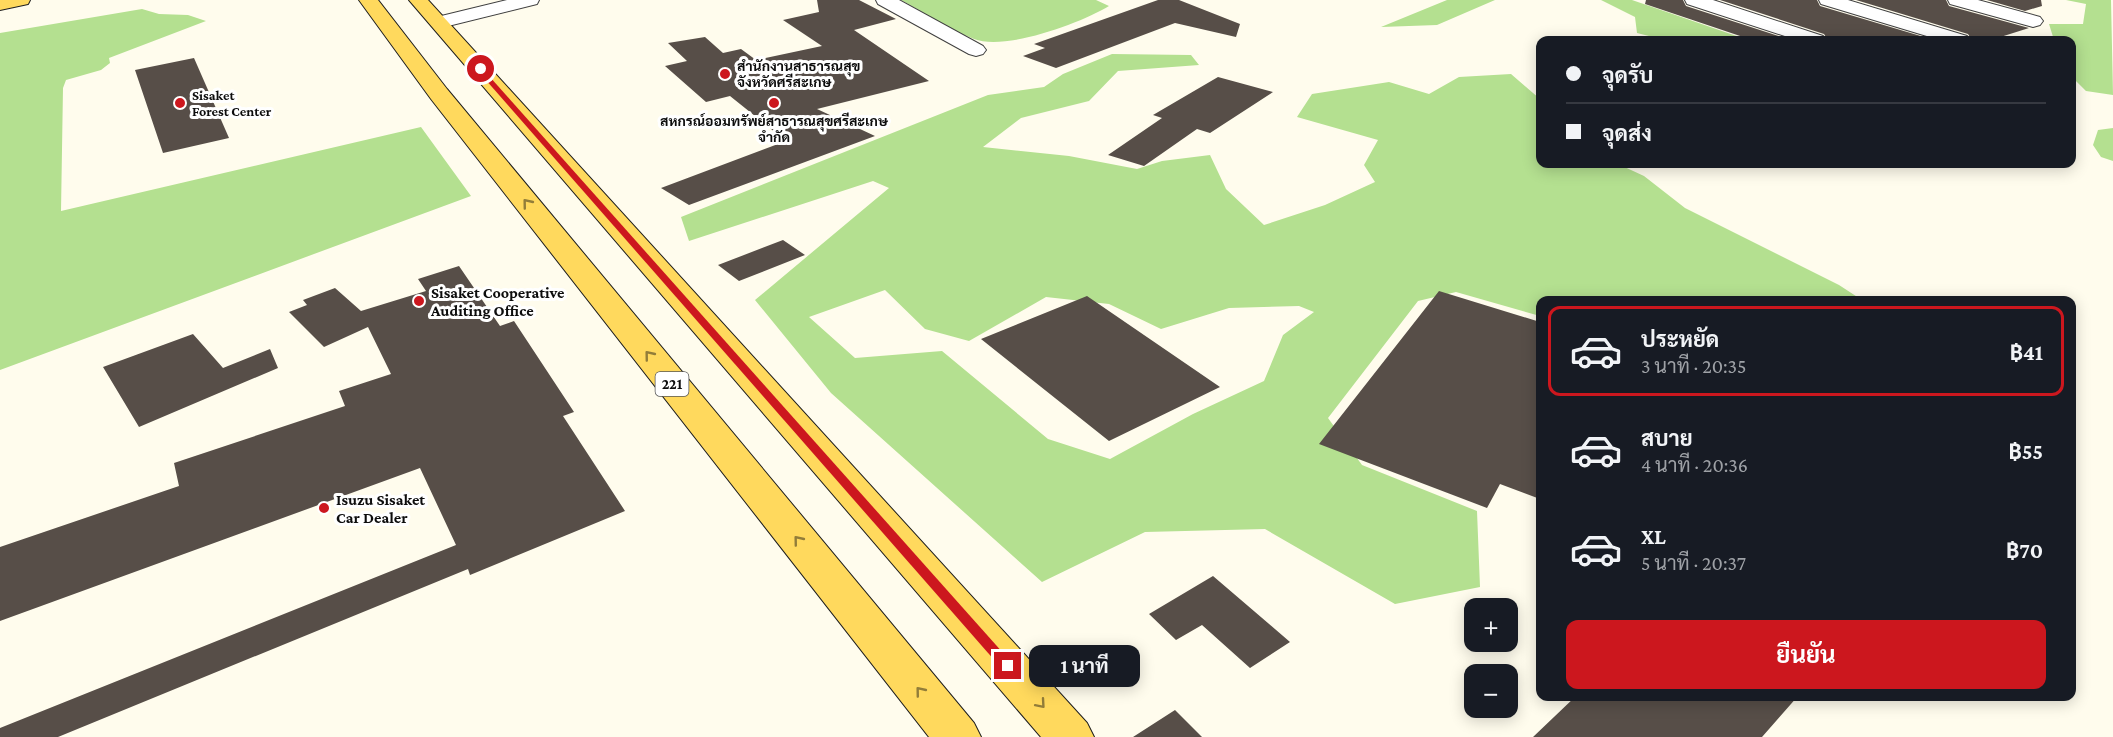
<!DOCTYPE html>
<html lang="th">
<meta charset="utf-8">
<style>
:root{--surface:#171b24;--page:#242831;--text:#f1f3f6;--muted:#9ea1a6;--line:#363941;--accent:#cc171e}
body{margin:0;font-family:"Crimson Pro",Sarabun,serif;background:var(--page);color:var(--text);height:100vh;display:flex;flex-direction:column;font-size:22px;white-space:nowrap}
*{box-sizing:border-box;margin:0}
p{font-size:20px;color:var(--muted)}
.icon{flex:none;width:33px;height:33px;fill:none;stroke:currentColor;stroke-width:2;stroke-linecap:round;stroke-linejoin:round}
.map{position:relative;flex:1;overflow:hidden}
.drawer{position:absolute;left:1536px;top:296px;width:540px;height:405px;display:flex;flex-direction:column;background:var(--surface);border-radius:12px;box-shadow:0 3px 15px #0003}
.drawer>*{flex:none}
.banner{position:absolute;left:1536px;top:36px;width:540px;height:132px;border-radius:12px;box-shadow:0 3px 15px #0003;display:grid;align-content:center;height:132px;padding:0 30px;background:var(--surface)}
.tools{position:absolute;left:1464px;top:598px;display:grid;gap:12px}
.tools a{display:grid;place-items:center;width:54px;height:54px;border-radius:12px;background:var(--surface);box-shadow:0 3px 15px #0003;font-size:30px}
.end{position:absolute;width:27px;height:27px;margin:-14px;border:8px solid #cc171e;background:#fff;box-shadow:0 0 0 3px #fff}
.from{border-radius:50%}
.bubble{position:absolute;height:42px;border-radius:12px;background:var(--surface);box-shadow:0 3px 15px #0003;font-size:20px;font-weight:700;line-height:42px;text-align:center}
.banner b{display:flex;align-items:center;gap:21px;height:57px;font-size:22px}
.banner b+b{border-top:2px solid var(--line)}
.banner i{width:15px;height:15px;background:var(--text)}
ul{padding:10px 0 0;list-style:none}
li{display:flex;align-items:center;gap:18px;height:90px;margin:0 12px 9px;padding:0 18px;border:3px solid transparent;border-radius:12px}
li div{flex:1}
li b{display:block;font-size:22px}
li em{font-style:normal;font-weight:700}
li.selected{border-color:var(--accent)}
li>.icon{width:54px;height:54px;stroke-width:1.5}
.primary-button{display:flex;gap:12px;margin-top:auto;padding:12px 30px}
.primary-button a{flex:1;height:69px;border-radius:12px;background:var(--accent);color:#fff;font-size:24px;font-weight:700;line-height:69px;text-align:center}
.map>svg:first-child{display:block}
.forest{fill:#b4e090;fill-rule:evenodd}
.building{fill:#574e48}
.lines{fill:none;stroke-linecap:round;stroke-linejoin:round}
.street-casing{stroke:#404040;stroke-width:2}
.primary-casing{stroke:#1e1e1e;stroke-width:2}
.street{fill:#fff;fill-rule:evenodd}
.primary{fill:#ffd95d;fill-rule:evenodd}
.oneway{stroke:#927d39}
.route{fill:#cc171e}
.poi-dot{fill:#cc171e;stroke:#fff;stroke-width:2}
.labels{text-anchor:middle;stroke-width:6;stroke-linejoin:round;paint-order:stroke}
.far-poi-label{font-size:14px;font-weight:bold;fill:#0d0d0d;stroke:#fff;text-anchor:start}
.shield{fill:#fff;stroke:#565656;stroke-width:1.5}
.shield-label{font-size:15px;font-weight:bold;fill:#0d0d0d}
.poi-label{font-size:16px;font-weight:bold;fill:#0d0d0d;stroke:#fff;text-anchor:start}
</style>
<div class="map">
<svg width="2113" height="737" viewBox="0 0 2113 737">
<rect width="100%" height="100%" fill="#fffced"/>
<path class="forest" d="M901 0H1096L1109 6C1081 23 1006 51 974 39 949 29 925 13 901 0Z
M1447 0H1495L1437 25 1381 27Z
M1601 0H1632L1748 40H1665L1637 33 1635 17Z
M2066 0H2111L2113 95 2086 91 2072 77V40H2054L2049 24H2083L2086 4Z
M142 9 159 14 188 15 206 21 109 58 110 63 101 70 66 80 63 88 61 211 421 127 471 196 0 370V33Z
M1112 54 1191 55 1199 65 1118 71 1089 101 1021 118 983 147 1069 156 1137 169 1162 161 1210 155 1226 189 1264 225 1325 205 1375 182 1364 165 1378 140 1297 117 1312 94 1389 82 1429 94 1459 77 1511 74 1540 99V164H1618L1644 176 1685 208 1839 285 1862 300H1540V316L1456 292 1418 301 1328 418 1362 465 1477 511 1480 587 1395 604 1265 529 1145 532 1042 582 831 393 755 300 889 188 873 181 689 241 681 217 988 95 1044 87 1063 74ZM885 290 925 329 969 341 1046 297 1109 304 1161 329 1229 308 1299 306 1314 312 1283 335 1264 381 1193 414 1110 459 1048 439 942 351 855 358 809 317Z
M2113 128V161L2101 157 2093 145 2098 130Z"/>
<path class="building" d="M817 0H859L896 19 854 30 929 81 817 109 875 136 689 205 661 188 786 141 730 96 706 102 665 66 687 61 668 43 705 37 723 53 741 49 756 60 822 46 783 20 819 12Z
M1158 0H1179L1240 24 1236 37 1175 23 1056 68 1023 56 1045 48 1034 44Z
M1646 0H1683L1686 6 1791 40H1752L1645 4Z
M1720 0H1817L1820 6 1934 40H1828L1824 34Z
M1856 0H1946L1949 6 2029 28 1991 40H1972L1968 34Z
M1987 0H2041L2042 6 2025 11Z
M194 58 229 138 163 153 135 70Z
M1218 77 1273 92 1210 133 1197 129 1144 166 1108 155 1162 118 1153 115Z
M783 240 805 255 739 281 718 265Z
M459 266 500 326 514 321 574 412 563 416 625 511 470 575 468 569 58 737H0V728L456 545 420 468 0 621V547L179 486 174 463 345 406 339 391 391 374 368 327 324 347 289 312 307 305 303 300 335 288 361 311 426 291 418 279Z
M1439 291 1540 322V499L1500 484 1487 508 1319 444Z
M1087 296 1220 387 1109 441 981 339Z
M193 334 223 368 270 349 278 368 139 427 103 367Z
M1213 576 1290 642 1250 668 1202 625 1176 640 1149 614Z
M1576 696H1798L1762 737H1533Z
M1175 710 1202 737H1133Z"/>
<g class="lines">
<g class="street-casing">
<path id="street" d="M507 0H539L537 4 440 28 433 26 430 22 433 18Z
M876 0H899L983 46 986 50 983 54 976 56 969 54 878 4Z
M1685 0H1713L1823 36 1826 40H1797L1687 4Z
M1819 0H1848L1967 36 1970 40H1940L1821 4Z
M1948 0H1978L2040 17 2043 21 2040 25 2033 27 1950 4Z"/>
</g>
<g class="primary-casing">
<path id="primary" d="M0 0H30L28 4 0 10Z
M359 0H378L447 89 974 723 981 737H929L431 99Z
M409 0H428L1087 723 1094 737H1041Z"/>
</g>
<use href="#street" class="street"/>
<use href="#primary" class="primary"/>
</g>
<defs><path id="oneway-chevron" d="M-2-3.5L2.5 0L-2 3.5" fill="none" stroke-width="1.6" stroke-linecap="round" stroke-linejoin="round" transform="scale(1.5)"/></defs>
<g class="oneway">
<use href="#oneway-chevron" transform="translate(527 203) rotate(-129)"/>
<use href="#oneway-chevron" transform="translate(649 355) rotate(-129)"/>
<use href="#oneway-chevron" transform="translate(798 540) rotate(-129)"/>
<use href="#oneway-chevron" transform="translate(920 691) rotate(-129)"/>
<use href="#oneway-chevron" transform="translate(1041 704) rotate(49)"/>
</g>
<path class="route" d="M481 67 1012 663 1014 666 1012 670H1003L478 71Z"/>
<g class="poi-dot">
<circle cx="725" cy="74" r="6"/>
<circle cx="180" cy="103" r="6"/>
<circle cx="774" cy="103" r="6"/>
<circle cx="419" cy="301" r="6"/>
<circle cx="324" cy="508" r="6"/>
</g>
<g class="labels">
<g class="far-poi-label">
<text x="737" y="71">สำนักงานสาธารณสุข<tspan x="737" dy="16">จังหวัดศรีสะเกษ</tspan></text>
<text x="192" y="100">Sisaket<tspan x="192" dy="16">Forest Center</tspan></text>
<text x="774" y="126" text-anchor="middle">สหกรณ์ออมทรัพย์สาธารณสุขศรีสะเกษ<tspan x="774" dy="16">จำกัด</tspan></text>
</g>
<rect class="shield" x="655.5" y="372" width="33" height="24" rx="4.5"/>
<g class="shield-label">
<text x="672" y="389">221</text>
</g>
<g class="poi-label">
<text x="431" y="298">Sisaket Cooperative<tspan x="431" dy="18">Auditing Office</tspan></text>
<text x="336" y="505">Isuzu Sisaket<tspan x="336" dy="18">Car Dealer</tspan></text>
</g>
</g>
</svg>
<div class="tools">
<a>+</a>
<a>−</a>
</div>
<i class="end from" style="left:481px;top:69px"></i>
<i class="end" style="left:1008px;top:666px"></i>
<div class="bubble" style="left:1029px;top:645px;width:111px">1 นาที</div>
<div class="banner">
<b><i class="from"></i>จุดรับ</b>
<b><i></i>จุดส่ง</b>
</div>
<section class="drawer">
<ul>
<li class="selected"><svg class="icon" aria-label="car" viewBox="0 0 24 24"><path d="M5 17H2v-5l4-1 3-4h7l3 4 3 1v5h-3M9 17h6M6 11h13"/><circle cx="7" cy="17" r="2"/><circle cx="17" cy="17" r="2"/></svg><div><b>ประหยัด</b><p>3 นาที · 20:35</p></div><em>฿41</em></li>
<li><svg class="icon" aria-label="car" viewBox="0 0 24 24"><path d="M5 17H2v-5l4-1 3-4h7l3 4 3 1v5h-3M9 17h6M6 11h13"/><circle cx="7" cy="17" r="2"/><circle cx="17" cy="17" r="2"/></svg><div><b>สบาย</b><p>4 นาที · 20:36</p></div><em>฿55</em></li>
<li><svg class="icon" aria-label="car" viewBox="0 0 24 24"><path d="M5 17H2v-5l4-1 3-4h7l3 4 3 1v5h-3M9 17h6M6 11h13"/><circle cx="7" cy="17" r="2"/><circle cx="17" cy="17" r="2"/></svg><div><b>XL</b><p>5 นาที · 20:37</p></div><em>฿70</em></li>
</ul>
<div class="primary-button"><a>ยืนยัน</a></div>
</section>
</div>
